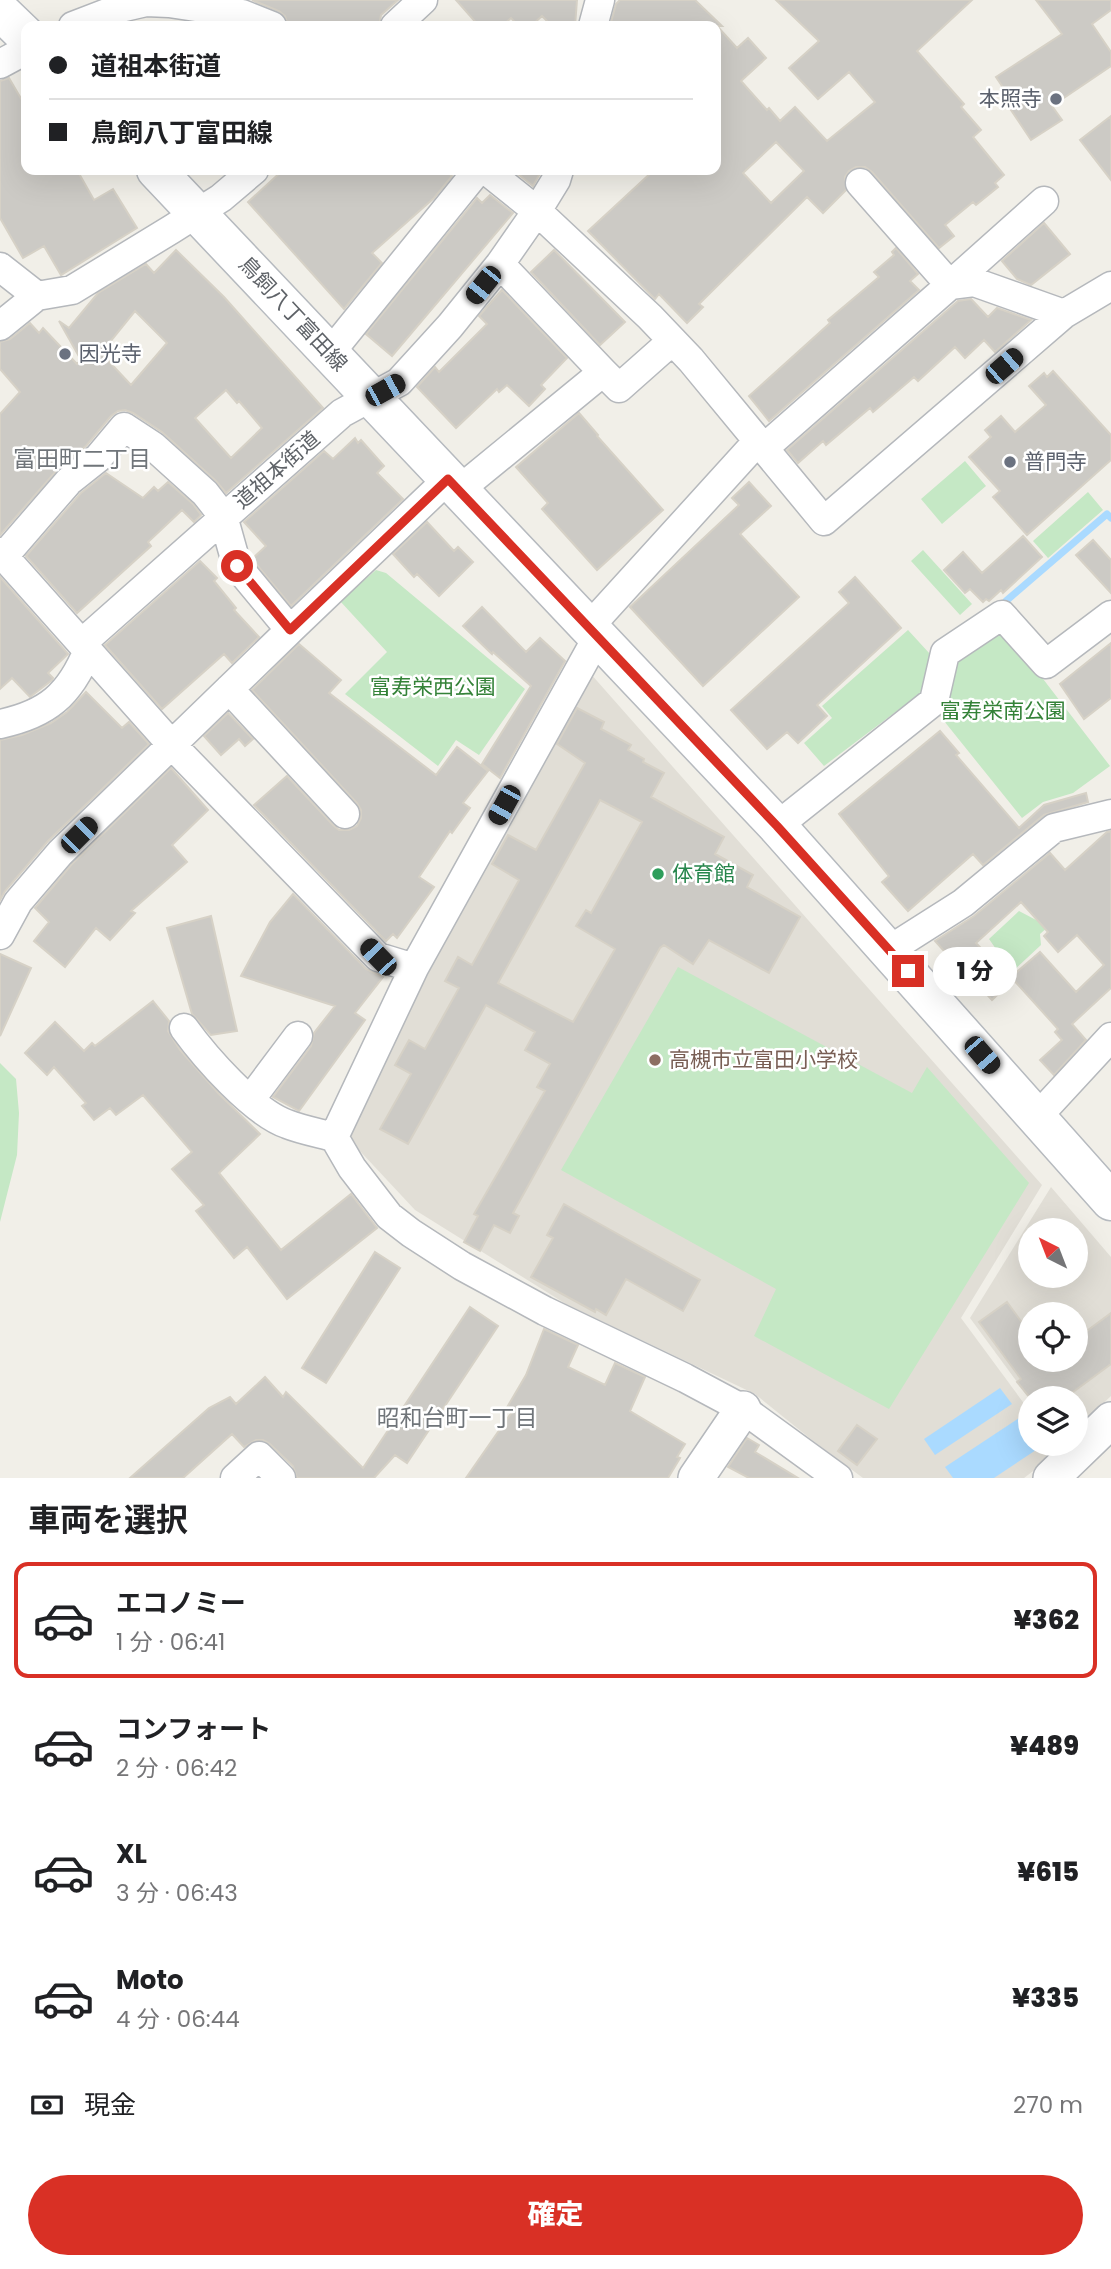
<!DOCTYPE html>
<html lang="ja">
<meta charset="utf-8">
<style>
:root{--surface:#fff;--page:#f6f6f6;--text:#202124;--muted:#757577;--line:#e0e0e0;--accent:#d93025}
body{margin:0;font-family:Poppins,"Noto Sans JP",sans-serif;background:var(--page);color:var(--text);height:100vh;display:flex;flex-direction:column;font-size:26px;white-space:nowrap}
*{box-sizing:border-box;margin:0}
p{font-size:23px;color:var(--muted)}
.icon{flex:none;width:38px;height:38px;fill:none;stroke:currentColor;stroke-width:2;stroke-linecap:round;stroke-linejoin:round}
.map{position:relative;height:1478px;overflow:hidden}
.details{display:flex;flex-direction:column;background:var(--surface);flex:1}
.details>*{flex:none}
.hud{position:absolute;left:21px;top:21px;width:700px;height:154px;border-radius:14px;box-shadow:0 7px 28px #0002;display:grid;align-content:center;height:154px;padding:0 28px;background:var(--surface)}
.needle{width:46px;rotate:318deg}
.buttons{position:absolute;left:1018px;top:1218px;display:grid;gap:14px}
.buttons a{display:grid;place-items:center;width:70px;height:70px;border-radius:50%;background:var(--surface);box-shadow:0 7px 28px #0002;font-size:35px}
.end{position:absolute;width:32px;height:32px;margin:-16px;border:9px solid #d93025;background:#fff;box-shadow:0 0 0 4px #fff}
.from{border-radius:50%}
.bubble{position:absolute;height:49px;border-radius:24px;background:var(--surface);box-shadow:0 7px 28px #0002;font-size:23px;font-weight:800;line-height:49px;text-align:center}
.car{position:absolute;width:21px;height:42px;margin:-21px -10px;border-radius:9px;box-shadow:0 0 5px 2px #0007;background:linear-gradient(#222 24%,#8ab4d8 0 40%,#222 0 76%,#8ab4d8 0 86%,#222 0)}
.hud b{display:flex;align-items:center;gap:24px;height:66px;font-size:26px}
.hud b+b{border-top:2px solid var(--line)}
.hud i{width:18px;height:18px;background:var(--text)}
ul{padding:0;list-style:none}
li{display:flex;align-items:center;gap:21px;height:116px;margin:0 14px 10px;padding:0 14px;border:4px solid transparent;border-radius:14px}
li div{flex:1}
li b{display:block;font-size:26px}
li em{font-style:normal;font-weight:800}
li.on{border-color:var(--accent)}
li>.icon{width:63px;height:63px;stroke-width:1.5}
h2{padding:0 28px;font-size:32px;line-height:84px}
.pay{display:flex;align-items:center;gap:18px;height:77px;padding:0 28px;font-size:26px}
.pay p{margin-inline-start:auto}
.primary-button{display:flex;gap:14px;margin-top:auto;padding:14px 28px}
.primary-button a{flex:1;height:80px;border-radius:42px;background:var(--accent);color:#fff;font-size:28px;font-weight:800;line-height:80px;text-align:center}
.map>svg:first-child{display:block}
.education{fill:#e1ded6;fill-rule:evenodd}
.green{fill:#c5e8c5}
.water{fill:#aadaff}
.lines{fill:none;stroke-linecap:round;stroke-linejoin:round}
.stream{stroke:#aadaff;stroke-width:7}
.building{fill:#cccac5;stroke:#d6d1c6;stroke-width:2;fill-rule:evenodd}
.minor-casing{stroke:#b5b8bc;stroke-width:31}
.tertiary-casing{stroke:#b5b8bc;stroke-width:38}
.secondary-casing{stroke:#b6babf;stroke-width:41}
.minor{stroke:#fff;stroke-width:28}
.tertiary{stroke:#fff;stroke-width:35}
.secondary{stroke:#fff;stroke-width:38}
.route{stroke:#d93025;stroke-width:9}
.worship-dot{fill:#6b7280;stroke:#fff;stroke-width:2.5}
.leisure-dot{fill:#2e9e5b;stroke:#fff;stroke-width:2.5}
.education-dot{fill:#8d6e63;stroke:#fff;stroke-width:2.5}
.labels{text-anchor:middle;stroke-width:5;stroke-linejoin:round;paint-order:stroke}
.worship-label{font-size:21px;fill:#5b616d;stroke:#fff;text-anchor:start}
.street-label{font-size:21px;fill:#5f6368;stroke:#fff}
.park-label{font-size:21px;fill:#348238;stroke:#fff}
.leisure-label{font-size:21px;fill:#27864d;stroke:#fff;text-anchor:start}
.education-label{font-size:21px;fill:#785e54;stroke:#fff;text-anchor:start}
.neighbourhood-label{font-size:23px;fill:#70757a;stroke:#fff}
</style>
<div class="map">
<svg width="1111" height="1478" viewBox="0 0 1111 1478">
<rect width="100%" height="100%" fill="#f1efe8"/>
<path class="education" d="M590 673 1042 1185 961 1318 1031 1413V1444H1054L1059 1451 1024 1478H863L812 1440 755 1394 566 1304 415 1210 345 1135 414 984Z
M1051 1187 1111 1257V1396L1076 1429V1398H1031V1401L970 1318ZM1031 1230H1076V1276H1031ZM1031 1314H1076V1360H1031Z"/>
<path class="green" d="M965 461 986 486 942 524 921 499Z
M1088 492 1103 510 1048 558 1033 541Z
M923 550 972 604 960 615 911 561Z
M376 570 386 573 525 689 479 755 456 740 438 766 345 694 387 652 340 601Z
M908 630 930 654 922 692 824 766 804 743 832 718 822 706Z
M1007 632 1110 766 1073 793 1043 802 1022 818 940 716 954 659 994 633Z
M1063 905 1067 910 1040 934 1041 945 1012 972 989 939 1019 911 1038 921Z
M678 967 912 1093 927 1067 1029 1183 889 1409 754 1336 776 1289 561 1170Z
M0 1063 16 1079 19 1113 17 1155 0 1222Z"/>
<path class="water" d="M1000 1388 1012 1404 935 1455 924 1439Z
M1022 1416 1031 1428V1444H1041L1042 1446 994 1478H953L945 1467Z"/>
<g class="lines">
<path class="stream" d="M1006 601 1107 514 1111 518"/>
</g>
<path class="building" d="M252 0H398L381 15 379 26H288L285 16 279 11Z
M456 0H577L575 26H552L542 16 531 26H519L511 18 502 26H479Z
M620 0H695L722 26H717L737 48 748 38 766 58 741 81 767 110 769 108 780 121 795 107 827 141 875 102 849 72 818 99 789 68 819 41 776 0H972L917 51 964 104 961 107 981 130 973 137 1004 175 995 183 998 187 976 205 973 202 945 225 954 236 939 248 872 172 865 167H856L849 171 845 177 846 190 823 213 807 197 699 304 703 307 687 323 659 294 655 299 588 231 654 170H716V26H610L616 4ZM776 142 804 171 771 203 743 173Z
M1036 0H1111V10L1092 24 1111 52V66L1052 106 1062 120 1031 140 1011 110 1016 107 996 77 1062 34Z
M9 78 26 107V170H77L94 200 113 189 137 228 61 275 44 246 23 258 0 218V81Z
M1111 116V180L1080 140Z
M283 170H445L452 176 434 198 372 253 382 263 344 309 248 202Z
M513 170H542L533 186Z
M490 195 513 213 392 356 366 334 477 198 482 203Z
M1044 223 1070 254 1031 285 1017 279 1002 261Z
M896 248 918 274 910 281 919 290 769 421 749 396 830 323 828 320 879 277 874 272 894 255 892 252Z
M176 250 224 297 323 408 226 493 216 481 162 432 133 413 125 410 118 411 111 416 86 446 57 470 0 535V414L20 392 0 369V342L10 339 30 323 39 333 43 328 77 364 81 360 59 321 69 328 98 293 146 264 154 273ZM135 311 167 343 131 385 101 353ZM226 390 237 403 239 401 262 428 231 458 195 418Z
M554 250 625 322 600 345 531 272Z
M502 290 567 358 541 385 545 389 529 406 507 385 499 392 497 389 456 428 417 387 435 367 439 372 487 324 479 316Z
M971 299 988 317 997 308 1031 320 995 352 984 340 965 358 955 347 918 381 914 377 873 412 870 408 826 445 823 441 798 463 787 450 958 301Z
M1053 371 1111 435V460L1027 535 993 497 1000 491 969 457 991 437 985 430 1001 416 1015 432 1046 405 1029 386 1044 373 1047 377Z
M579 413 598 435 597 436 663 510 597 570 542 509 548 503 516 467Z
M355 438 358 443 361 440 384 466 377 473 403 499 291 606 252 559 266 546 244 522 324 451 333 459Z
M106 473 143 498 154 487 158 491 168 482 193 504 201 515 194 522 182 510 148 542 151 546 77 613 26 556 81 493Z
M749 482 771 506 740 534 799 597 703 686 630 607 739 505 732 498Z
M427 522 454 551 458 547 473 562 439 596 417 574 414 577 393 554Z
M1023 536 1042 557 1003 593 1001 590 989 601 986 599 983 602 970 589 965 593 944 570 963 552 982 573Z
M1093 540 1111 560V593L1076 555Z
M200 561 217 578 214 581 236 608 234 610 259 637 232 663 224 654 162 709 105 645Z
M0 577 68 654 48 673 53 678 52 680 30 697 12 678 0 689Z
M855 577 901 628 817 705 827 716 798 743 787 732 767 749 731 710 849 603 839 592Z
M482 607 526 652 540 638 565 661 500 778 482 764 531 686 493 652 492 654 463 626Z
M1111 643V698L1084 719 1060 684Z
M299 644 341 680 329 693 436 775 457 747 488 771 463 803 470 808 452 833 450 831 419 877 434 887 397 938 393 934 386 941 254 805 287 776 333 825 339 830H349L357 826 361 818V810L357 803 252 690Z
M86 692 122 728 129 722 149 744 48 841 5 891 0 900V740L22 735 51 723 67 712Z
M577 708 604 722 601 729 631 745 628 750 644 759 643 762 664 773 651 797 724 837 715 854 753 875 747 887 800 917 769 973 709 940 693 964 664 945 660 948 513 1213 519 1216 510 1233 494 1225 480 1251 464 1242 478 1216 474 1214 545 1091 537 1087 550 1064 525 1050 535 1032 486 1005 408 1144 380 1129 411 1074 395 1065 409 1040 425 1049 459 988 445 981 458 957 472 965 519 880 492 864 508 835 536 850 585 763 557 744ZM600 800 642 822 591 913 586 910 576 926 615 949 573 1022 498 983Z
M228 713 253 739 245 746 239 739 221 755 204 736Z
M940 731 959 753 956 755 1019 828 1044 805 1086 793 1088 802 1044 815 983 865 973 854 908 911 882 882 889 876 839 814Z
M171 768 208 810 172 845 187 862 131 911 135 913 110 940 96 928 65 967 34 941 49 922 35 908 72 864Z
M1111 831V988L1072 1024 1086 1040 1054 1075 1040 1060 1062 1040 1055 1032 1058 1029 1011 977 1040 952 1076 992 1104 965 1077 935 1058 952 1044 936 1048 932 1021 902 976 943 1012 981 992 1000 956 960 954 962 935 941 974 916 1050 853 1065 870 1107 832Z
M293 894 366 969 383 977 355 1013 365 1020 299 1111 273 1097 311 1046 314 1033 335 1006 241 976 270 922Z
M211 916 237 1031 211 1035 192 1014 167 928Z
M0 954 31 968 0 1036Z
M153 1001 169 1021 168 1031 180 1050 219 1094 260 1134 219 1173 281 1250 351 1194 377 1228 287 1299 247 1247 234 1258 196 1211 204 1205 172 1169 192 1152 143 1095 116 1115 110 1108 94 1120 82 1106 86 1103 54 1067 47 1075 25 1053 55 1022 84 1051 92 1043 95 1046Z
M564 1204 700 1280 683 1311 626 1279 606 1315 596 1309 595 1312 531 1277 553 1238 547 1235Z
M375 1252 400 1268 326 1383 302 1368Z
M1007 1302 1031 1335V1360H1076V1339L1111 1313V1364L1065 1398H1030L1017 1382 1021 1379 979 1322Z
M470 1307 498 1326 407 1463 395 1455 374 1478H297L293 1466 270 1444 263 1440H256L244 1447 232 1434 183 1478H130L209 1408 230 1397 236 1404 265 1377 283 1397 286 1392 363 1468Z
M544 1329 578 1345 568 1367 605 1385 615 1363 645 1377 630 1411 685 1444 677 1457 680 1458 668 1478H466L512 1412 506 1409 526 1375Z
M857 1425 877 1439 857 1465 838 1451Z
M747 1438 759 1445 755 1452 798 1478H749L728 1467Z"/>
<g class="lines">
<g class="minor-casing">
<path id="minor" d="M73 26 120 8 146 2 169 3 242 14 272 26
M395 26 423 0
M593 26 600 0
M0 64 26 50
M486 170 537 211 650 317 691 360 824 521 1064 314 1111 286
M860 183 950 285 1044 201
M500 264 603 372
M0 267 37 296
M0 326 37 296 72 290 172 229 221 198 254 170
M330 353 478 170
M763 449 950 285 974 282 1064 314
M459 490 603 372 619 388 672 341
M0 552 171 744 378 957 414 968
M589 627 757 442
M290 630 448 479
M598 636 414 968 334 1137 352 1168 389 1216 411 1233 462 1266 545 1311 685 1378 743 1409 838 1478
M82 643 342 413 399 382 450 326 500 264 537 211 556 180 559 170
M229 689 345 814
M0 724C47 714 70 695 88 650
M777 826 934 701 945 653 1002 615 1046 664 1111 615
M0 935 18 902 60 853 290 630 237 566 223 516 205 493 153 446 124 427 98 458 69 481 4 556
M889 950 963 903 1054 828 1111 814
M184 1028C205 1057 253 1112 287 1124 302 1130 319 1133 334 1137
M250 1100 298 1036
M1037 1117 1111 1037
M235 1478 259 1456 281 1478"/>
</g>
<g class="tertiary-casing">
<path id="tertiary" d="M696 1478 743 1409
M1051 1478 1111 1420"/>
</g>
<g class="secondary-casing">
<path id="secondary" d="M0 11 26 36
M156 170 777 826 1111 1201"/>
</g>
<use href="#minor" class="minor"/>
<use href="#tertiary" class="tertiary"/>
<use href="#secondary" class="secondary"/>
</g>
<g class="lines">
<path class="route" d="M237 566 290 630 448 479 777 826 908 971"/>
</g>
<g class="worship-dot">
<circle cx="1056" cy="99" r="7"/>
<circle cx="65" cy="354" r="7"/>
<circle cx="1010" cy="462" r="7"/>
</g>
<circle class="leisure-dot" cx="658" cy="874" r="7"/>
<circle class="education-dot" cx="655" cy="1060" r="7"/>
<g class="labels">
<g class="worship-label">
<text x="1042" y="106" text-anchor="end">本照寺</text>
<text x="79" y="361">因光寺</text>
<text x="1024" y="469">普門寺</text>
</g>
<g class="street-label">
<text transform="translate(293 314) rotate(47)" y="7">鳥飼八丁富田線</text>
<text transform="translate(277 470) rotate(-41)" y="7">道祖本街道</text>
</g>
<g class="park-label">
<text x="433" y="694">富寿栄西公園</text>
<text x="1003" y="718">富寿栄南公園</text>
</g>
<g class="leisure-label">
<text x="672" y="881">体育館</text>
</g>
<g class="education-label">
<text x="669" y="1067">高槻市立富田小学校</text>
</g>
<g class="neighbourhood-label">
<text x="82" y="467">富田町二丁目</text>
<text x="457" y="1426">昭和台町一丁目</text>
</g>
</g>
</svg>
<div class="buttons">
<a><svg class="needle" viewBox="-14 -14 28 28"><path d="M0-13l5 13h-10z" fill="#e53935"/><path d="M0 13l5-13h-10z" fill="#757577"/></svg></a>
<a><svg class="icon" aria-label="locate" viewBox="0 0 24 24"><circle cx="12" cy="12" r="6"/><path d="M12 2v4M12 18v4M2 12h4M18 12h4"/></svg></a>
<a><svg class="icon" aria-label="layers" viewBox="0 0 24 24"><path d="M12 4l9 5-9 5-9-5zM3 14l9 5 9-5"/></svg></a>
</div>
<i class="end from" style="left:237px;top:566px"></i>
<i class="end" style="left:908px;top:971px"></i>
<div class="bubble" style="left:933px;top:947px;width:84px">1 分</div>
<i class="car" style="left:483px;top:285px;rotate:219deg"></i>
<i class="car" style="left:1004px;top:366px;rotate:49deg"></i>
<i class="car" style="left:385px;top:390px;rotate:61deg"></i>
<i class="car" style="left:504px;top:805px;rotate:209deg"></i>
<i class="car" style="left:79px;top:835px;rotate:45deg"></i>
<i class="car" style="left:378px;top:957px;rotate:316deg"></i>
<i class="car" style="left:982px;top:1055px;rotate:139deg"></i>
<div class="hud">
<b><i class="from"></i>道祖本街道</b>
<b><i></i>鳥飼八丁富田線</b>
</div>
</div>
<section class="details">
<h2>車両を選択</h2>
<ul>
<li class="on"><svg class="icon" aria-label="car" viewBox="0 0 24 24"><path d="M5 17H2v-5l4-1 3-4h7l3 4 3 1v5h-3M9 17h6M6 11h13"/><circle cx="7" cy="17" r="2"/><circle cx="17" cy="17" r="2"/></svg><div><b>エコノミー</b><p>1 分 · 06:41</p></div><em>¥362</em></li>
<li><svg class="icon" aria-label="car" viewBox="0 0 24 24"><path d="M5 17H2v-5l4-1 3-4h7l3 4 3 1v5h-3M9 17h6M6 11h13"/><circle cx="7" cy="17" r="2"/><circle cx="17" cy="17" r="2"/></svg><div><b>コンフォート</b><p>2 分 · 06:42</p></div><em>¥489</em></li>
<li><svg class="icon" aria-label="car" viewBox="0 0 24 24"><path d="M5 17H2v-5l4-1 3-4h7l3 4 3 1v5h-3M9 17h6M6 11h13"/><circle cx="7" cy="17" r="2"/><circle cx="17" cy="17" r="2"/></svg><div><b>XL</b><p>3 分 · 06:43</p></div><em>¥615</em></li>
<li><svg class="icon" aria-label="car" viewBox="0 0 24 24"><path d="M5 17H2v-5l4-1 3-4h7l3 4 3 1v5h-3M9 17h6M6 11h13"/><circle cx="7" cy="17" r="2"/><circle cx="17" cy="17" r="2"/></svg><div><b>Moto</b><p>4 分 · 06:44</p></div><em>¥335</em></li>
</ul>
<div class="pay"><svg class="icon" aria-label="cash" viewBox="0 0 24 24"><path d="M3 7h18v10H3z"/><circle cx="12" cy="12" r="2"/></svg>現金<p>270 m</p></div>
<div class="primary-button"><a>確定</a></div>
</section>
